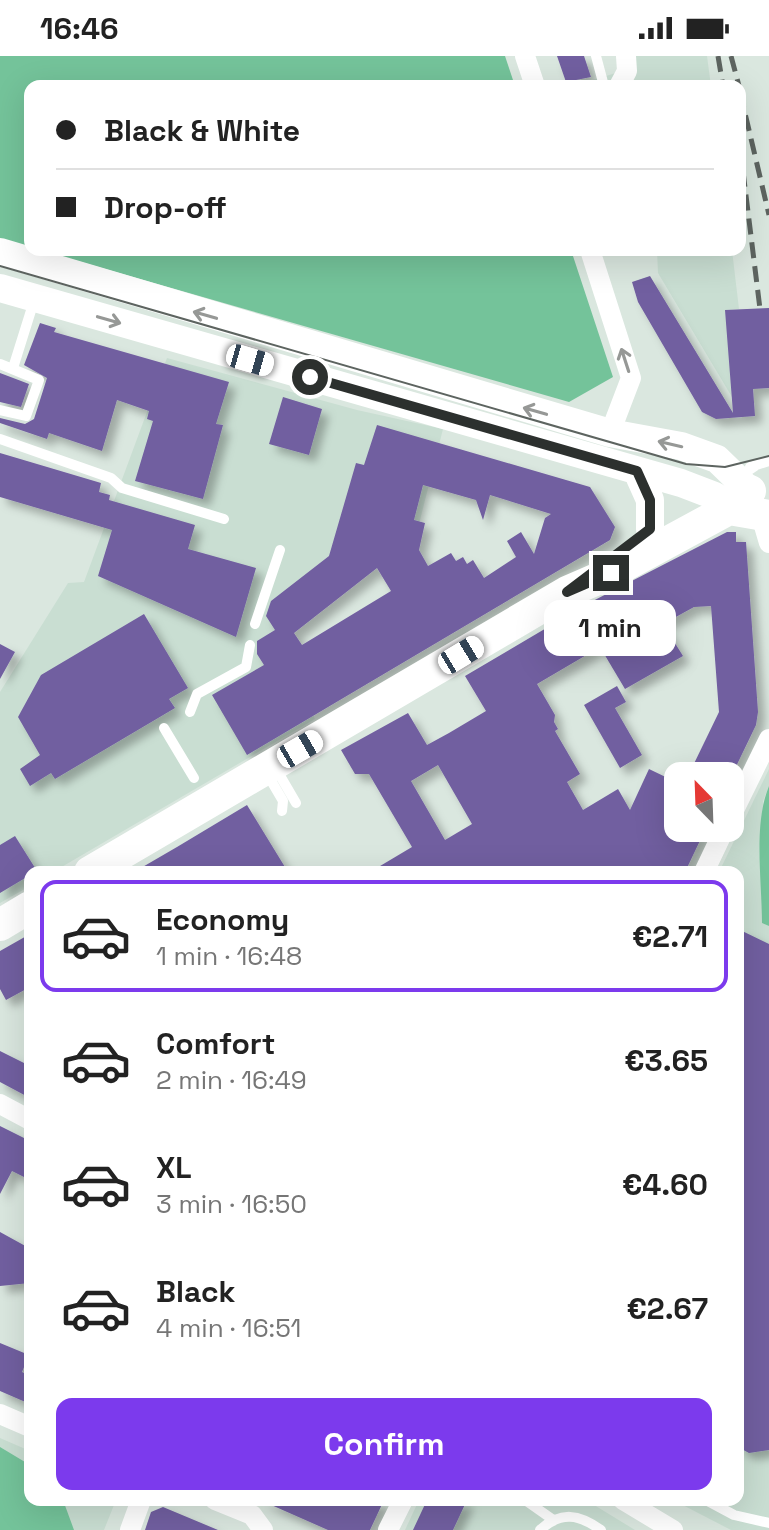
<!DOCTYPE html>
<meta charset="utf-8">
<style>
:root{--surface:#fff;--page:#f2f2f2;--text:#222;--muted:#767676;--line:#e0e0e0;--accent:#7c3aed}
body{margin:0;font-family:"Space Grotesk",sans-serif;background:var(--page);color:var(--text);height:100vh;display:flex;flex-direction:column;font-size:30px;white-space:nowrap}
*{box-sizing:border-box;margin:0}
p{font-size:26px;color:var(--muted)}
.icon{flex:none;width:44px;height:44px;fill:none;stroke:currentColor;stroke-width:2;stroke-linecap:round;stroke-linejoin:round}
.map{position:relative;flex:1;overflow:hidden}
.sheet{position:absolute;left:24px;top:810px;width:720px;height:640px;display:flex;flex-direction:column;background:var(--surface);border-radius:16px;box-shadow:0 8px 32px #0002}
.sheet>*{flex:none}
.banner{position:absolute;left:24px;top:24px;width:722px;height:176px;border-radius:16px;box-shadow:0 8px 32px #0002;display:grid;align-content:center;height:176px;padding:0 32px;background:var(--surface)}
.needle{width:52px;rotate:337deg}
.fabs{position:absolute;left:664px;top:706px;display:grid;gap:16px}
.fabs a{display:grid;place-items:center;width:80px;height:80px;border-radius:16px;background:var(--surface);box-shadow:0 8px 32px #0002;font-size:40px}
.end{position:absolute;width:36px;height:36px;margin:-18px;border:10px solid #2c302e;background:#fff;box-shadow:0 0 0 4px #fff}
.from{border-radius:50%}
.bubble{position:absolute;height:56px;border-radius:16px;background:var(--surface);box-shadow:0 8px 32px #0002;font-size:26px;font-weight:600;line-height:56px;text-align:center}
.car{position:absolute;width:24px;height:48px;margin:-24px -12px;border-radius:10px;box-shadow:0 0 6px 2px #0007;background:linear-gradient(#fff 24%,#345 0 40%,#fff 0 76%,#345 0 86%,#fff 0)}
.banner b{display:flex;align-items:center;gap:28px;height:76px;font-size:30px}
.banner b+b{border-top:2px solid var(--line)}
.banner i{width:20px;height:20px;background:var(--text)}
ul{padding:14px 0 0;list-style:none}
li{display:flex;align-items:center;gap:24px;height:112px;margin:0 16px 12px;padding:0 16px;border:4px solid transparent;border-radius:16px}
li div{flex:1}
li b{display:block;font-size:30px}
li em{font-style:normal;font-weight:600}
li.selected{border-color:var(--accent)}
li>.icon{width:72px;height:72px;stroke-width:1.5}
.button{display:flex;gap:16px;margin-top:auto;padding:16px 32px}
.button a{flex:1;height:92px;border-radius:16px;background:var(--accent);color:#fff;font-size:32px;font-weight:600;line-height:92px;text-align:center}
.status{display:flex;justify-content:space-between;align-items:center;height:56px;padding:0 40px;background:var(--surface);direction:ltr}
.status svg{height:22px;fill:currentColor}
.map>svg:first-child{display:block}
.built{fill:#c9ded2}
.green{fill:#74c39a}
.building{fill:#715ea0;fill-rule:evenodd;filter:url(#shadow)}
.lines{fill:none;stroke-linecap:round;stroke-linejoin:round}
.lane{stroke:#fff;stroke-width:10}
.street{stroke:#fff;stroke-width:20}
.secondary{stroke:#fff;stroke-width:28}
.primary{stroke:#fff;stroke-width:32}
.tram{stroke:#5d6460;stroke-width:2}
.rail{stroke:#5d6460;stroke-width:5;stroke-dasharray:16 8;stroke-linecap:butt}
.oneway{stroke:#969896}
.route{stroke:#2c302e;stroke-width:10}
</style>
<div class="status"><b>16:46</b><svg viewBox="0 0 49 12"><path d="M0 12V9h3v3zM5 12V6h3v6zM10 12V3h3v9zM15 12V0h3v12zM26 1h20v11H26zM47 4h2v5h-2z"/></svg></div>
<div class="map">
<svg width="769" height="1474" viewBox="0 0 769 1474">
<defs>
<filter id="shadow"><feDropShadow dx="7" dy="7" stdDeviation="4" flood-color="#0004"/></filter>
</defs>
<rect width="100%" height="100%" fill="#dae7df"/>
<path class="built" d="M619 0H707L711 30H573L619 16Z
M657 194H732L739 253 726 254 732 341 658 217Z
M167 302 357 354 443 373 416 480 270 584 315 663 53 816H30V830L0 847V636L68 527 84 526Z
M769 713V730L763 745 762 866 769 870V1474H731L673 1444H738V816H719Z
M0 1382 30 1395V1444H116L104 1474H0Z
M419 1444H586L635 1474H405Z"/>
<path class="green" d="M0 0H505L515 30H30V191L0 183Z
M39 194H571L613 321 569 346Z
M769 730V870L762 867C762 824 753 769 769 730Z
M0 1391 30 1409V1444H63L74 1474H0Z"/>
<path class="building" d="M557 0H584L591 21 566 26Z
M650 220 733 357 725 254 769 252V332L753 333 755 360 716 363 702 356 638 246 632 226Z
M40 267 56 272 54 276 229 326 216 368 223 369 203 443 135 425 153 365 147 363 149 355 117 344 102 395 49 377 47 383 0 367V362L25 368 34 363 47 322 24 309Z
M0 317 29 328 21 351 0 346Z
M283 341 322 353 309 399 269 388Z
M377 369 590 431 615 471 610 484 247 699 212 639 264 609 257 598V585L275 574 266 560 271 545 329 500 356 407 364 409ZM423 429 476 444 483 464 490 439 551 458 545 462 534 498 521 476 507 485 516 501 484 522 473 504 467 508 463 501 456 505 451 497 428 510 419 494 425 467 414 464ZM377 512 391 535 302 589 294 577Z
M0 397 101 427 99 436 110 439 109 444 195 469 188 493 256 512 236 581 98 520 112 474 0 441Z
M727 476H736V486H746L758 656 756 669 730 723V720H688L719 656 711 550 694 551 663 568 683 600 625 633 600 591 537 628 555 659 554 666 558 673 555 675 580 718 567 726 583 754 618 733 630 754 649 713 678 727V772H706L685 816H370L412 791 369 718H355L341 694 408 657 427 689 449 677 486 655 465 620 587 548ZM438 709 472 768 445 784 411 725Z
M144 558 188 632 169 643 175 652 55 723 51 717 30 730 20 713 40 699 18 661 41 619Z
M0 588 15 596 0 623Z
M617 630 626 646 615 652 642 699 620 712 584 649Z
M247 749 288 816H134L177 791Z
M15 780 37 815 0 837V789Z
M738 873 769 888V1394L749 1397 738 1391Z
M30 878V931L6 944 0 933V895Z
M0 995 30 1010V1042L0 1026Z
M0 1070 30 1085V1124L12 1115 0 1138Z
M0 1176 29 1192 25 1199 30 1202V1227L0 1230Z
M0 1287 29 1299 22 1316 30 1320V1348L0 1335Z
M260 1444H384L370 1474H328Z
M427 1444H467L453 1474H413Z
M163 1451 218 1474H145L151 1456Z"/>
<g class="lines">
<path class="lane" d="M596 0 604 30
M0 308 39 324 26 360 0 354
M13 312 34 245
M0 383 111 422 122 432 224 463
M750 411 769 405
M737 422 755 410
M255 568 280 494
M190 656 197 638 246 611 250 589
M164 672 194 722
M275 711 296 747
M266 716 283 745 282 755
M525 1444 552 1463
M706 1444 734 1459 769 1467
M540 1474C561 1455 579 1458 601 1474"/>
<path class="street" d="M525 0 535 30
M619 30 627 15 626 0
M590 194 631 322 610 377
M759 453 769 487
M730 762 769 683
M704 816 725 772
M0 1048 30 1064
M0 1358 30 1371
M215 1444 252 1459 263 1474
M623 1444 673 1474
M130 1474 141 1444
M388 1474 403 1444"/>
<path class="secondary" d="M0 196 610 377 681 390 717 403 750 435
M0 232 681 427 715 440 729 453
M637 415 650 444V473"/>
<path class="primary" d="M729 453 769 460
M90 816 567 536 611 517 729 453 750 435
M0 869 30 851"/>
<path class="tram" d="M0 210 686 408 725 411 769 400"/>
<path class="rail" d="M718 0 723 30
M731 0 739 30
M740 36 769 159
M740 91 760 253"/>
</g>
<defs><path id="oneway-shaft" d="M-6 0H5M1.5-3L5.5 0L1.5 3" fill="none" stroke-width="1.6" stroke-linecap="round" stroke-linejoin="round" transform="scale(2)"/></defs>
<g class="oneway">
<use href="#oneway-shaft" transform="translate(205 259) rotate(-164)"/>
<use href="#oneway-shaft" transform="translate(109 264) rotate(16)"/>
<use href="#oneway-shaft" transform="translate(625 304) rotate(-108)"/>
<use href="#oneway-shaft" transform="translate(535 355) rotate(-164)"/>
<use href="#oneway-shaft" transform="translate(670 388) rotate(-167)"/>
</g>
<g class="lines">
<path class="route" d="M310 321 637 415 650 444V473L567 536 611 517"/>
</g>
</svg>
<div class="fabs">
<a><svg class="needle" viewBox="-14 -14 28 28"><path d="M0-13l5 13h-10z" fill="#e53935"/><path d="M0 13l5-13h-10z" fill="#767676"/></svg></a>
</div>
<i class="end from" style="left:310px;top:321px"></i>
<i class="end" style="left:611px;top:517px"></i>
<div class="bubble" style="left:544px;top:544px;width:132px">1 min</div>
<i class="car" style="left:250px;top:304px;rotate:106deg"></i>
<i class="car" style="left:461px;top:599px;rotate:59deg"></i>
<i class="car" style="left:300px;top:693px;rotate:60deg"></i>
<div class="banner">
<b><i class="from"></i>Black &amp; White</b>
<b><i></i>Drop-off</b>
</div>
<section class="sheet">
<ul>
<li class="selected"><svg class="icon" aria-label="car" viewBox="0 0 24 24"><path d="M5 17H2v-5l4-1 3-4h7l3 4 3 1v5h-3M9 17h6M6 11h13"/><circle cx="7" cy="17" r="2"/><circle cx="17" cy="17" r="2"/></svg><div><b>Economy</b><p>1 min · 16:48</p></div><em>€2.71</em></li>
<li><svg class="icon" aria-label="car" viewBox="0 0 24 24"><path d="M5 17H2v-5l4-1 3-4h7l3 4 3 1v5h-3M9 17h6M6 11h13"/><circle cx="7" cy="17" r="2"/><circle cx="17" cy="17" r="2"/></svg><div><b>Comfort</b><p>2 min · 16:49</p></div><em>€3.65</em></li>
<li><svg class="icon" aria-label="car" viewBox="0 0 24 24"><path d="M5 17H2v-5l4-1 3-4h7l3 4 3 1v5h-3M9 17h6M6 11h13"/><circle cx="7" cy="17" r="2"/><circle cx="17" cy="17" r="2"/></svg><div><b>XL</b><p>3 min · 16:50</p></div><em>€4.60</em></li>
<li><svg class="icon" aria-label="car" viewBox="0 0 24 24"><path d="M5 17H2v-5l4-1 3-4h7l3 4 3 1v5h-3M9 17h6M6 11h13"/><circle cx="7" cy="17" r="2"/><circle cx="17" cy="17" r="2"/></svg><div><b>Black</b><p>4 min · 16:51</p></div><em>€2.67</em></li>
</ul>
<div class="button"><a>Confirm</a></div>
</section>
</div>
